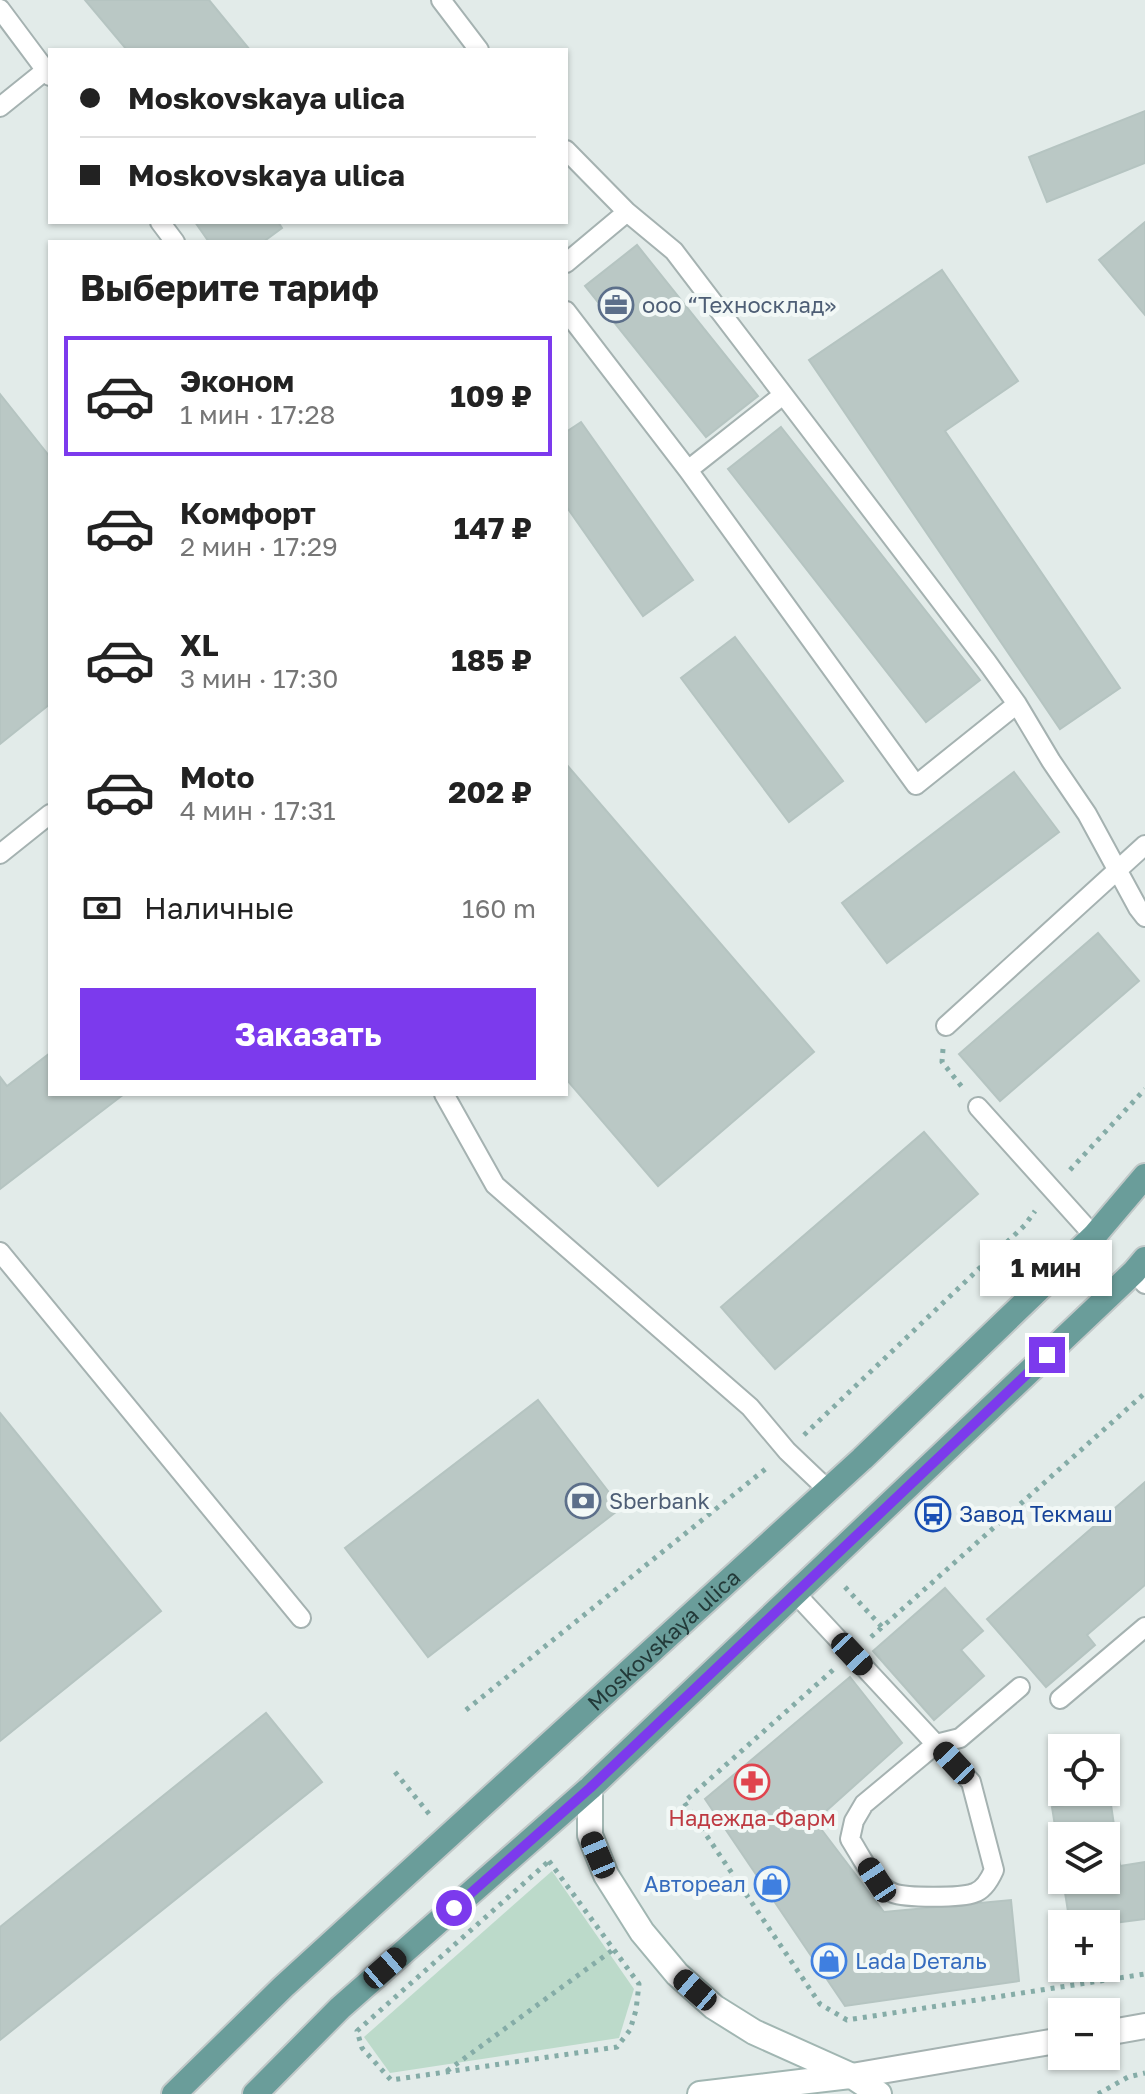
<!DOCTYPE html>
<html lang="ru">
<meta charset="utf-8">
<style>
:root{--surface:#fff;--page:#f2f2f2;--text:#222;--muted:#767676;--line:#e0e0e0;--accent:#7c3aed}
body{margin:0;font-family:"Golos Text",sans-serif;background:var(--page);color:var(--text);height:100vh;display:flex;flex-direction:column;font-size:30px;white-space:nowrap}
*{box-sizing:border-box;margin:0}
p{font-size:26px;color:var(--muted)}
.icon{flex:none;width:44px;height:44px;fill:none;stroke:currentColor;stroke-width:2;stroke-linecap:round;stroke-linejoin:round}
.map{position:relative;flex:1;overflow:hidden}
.side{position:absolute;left:48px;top:240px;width:520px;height:856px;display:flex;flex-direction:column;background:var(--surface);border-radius:0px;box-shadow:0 2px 6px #0004}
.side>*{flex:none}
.hud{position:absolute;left:48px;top:48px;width:520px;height:176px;border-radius:0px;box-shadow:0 2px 6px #0004;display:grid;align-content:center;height:176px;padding:0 32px;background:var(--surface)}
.tools{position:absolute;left:1048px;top:1734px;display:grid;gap:16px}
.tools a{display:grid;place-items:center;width:72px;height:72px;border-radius:0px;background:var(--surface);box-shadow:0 2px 6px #0004;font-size:40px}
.end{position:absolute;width:36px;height:36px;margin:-18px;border:10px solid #7c3aed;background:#fff;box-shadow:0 0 0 4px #fff}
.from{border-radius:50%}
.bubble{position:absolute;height:56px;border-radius:0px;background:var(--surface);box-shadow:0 2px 6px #0004;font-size:26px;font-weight:700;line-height:56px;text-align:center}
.car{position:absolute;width:24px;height:48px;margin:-24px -12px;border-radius:10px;box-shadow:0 0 6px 2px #0007;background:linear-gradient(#222 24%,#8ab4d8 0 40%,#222 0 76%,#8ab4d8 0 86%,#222 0)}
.hud b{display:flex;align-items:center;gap:28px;height:76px;font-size:30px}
.hud b+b{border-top:2px solid var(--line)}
.hud i{width:20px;height:20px;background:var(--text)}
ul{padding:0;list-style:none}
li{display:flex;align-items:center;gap:24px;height:120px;margin:0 16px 12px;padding:0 16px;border:4px solid transparent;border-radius:0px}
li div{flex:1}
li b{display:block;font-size:30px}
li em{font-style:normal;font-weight:700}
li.on{border-color:var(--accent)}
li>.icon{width:72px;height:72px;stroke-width:1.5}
h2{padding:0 32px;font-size:36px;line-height:96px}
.pay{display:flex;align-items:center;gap:20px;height:88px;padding:0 32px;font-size:30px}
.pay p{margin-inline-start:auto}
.action{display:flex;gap:16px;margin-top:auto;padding:16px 32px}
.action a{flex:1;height:92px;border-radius:0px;background:var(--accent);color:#fff;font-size:32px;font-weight:700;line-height:92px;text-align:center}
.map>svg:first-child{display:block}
.green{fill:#bcdaca}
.building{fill:#bac8c5;stroke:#b5c4c1;stroke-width:2}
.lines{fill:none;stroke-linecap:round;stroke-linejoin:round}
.service-casing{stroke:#a5b2b1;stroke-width:22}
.tertiary-casing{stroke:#a5b2b1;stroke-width:28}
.secondary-casing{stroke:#a1b6b2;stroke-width:28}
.primary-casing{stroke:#c1c8c8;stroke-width:28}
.path{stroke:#85aca7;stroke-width:5;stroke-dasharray:4 6;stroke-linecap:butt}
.service{stroke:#fff;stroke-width:18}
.tertiary{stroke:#fff;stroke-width:24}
.secondary{stroke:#fff;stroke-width:24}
.primary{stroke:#6a9d9a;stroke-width:24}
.route{stroke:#7c3aed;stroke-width:10}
.labels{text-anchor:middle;stroke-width:8;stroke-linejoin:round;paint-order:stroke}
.service-label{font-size:22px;fill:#4e5e75;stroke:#f2f8f6;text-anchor:start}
.transit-label{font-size:22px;fill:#164399;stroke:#f2f8f6;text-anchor:start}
.street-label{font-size:22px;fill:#233a39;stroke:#f2f8f6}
.health-label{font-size:22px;fill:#be3a42;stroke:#f2f8f6}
.shop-label{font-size:22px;fill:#366cbe;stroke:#f2f8f6;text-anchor:end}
</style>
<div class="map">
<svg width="1145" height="2094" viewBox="0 0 1145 2094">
<rect width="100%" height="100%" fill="#e2ebe9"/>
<path class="green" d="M552 1871 634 1989 619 2038 390 2073 364 2037Z"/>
<path class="building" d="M85 0H209L250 50H127Z
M1145 111V163L1047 202 1029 157Z
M195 222H278L282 228 263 242H209Z
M1145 222V315L1099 260Z
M637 245 758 396 706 437 585 286Z
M942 270 1018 381 945 431 1120 688 1060 729 809 360Z
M0 394 50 457V704L0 744Z
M581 422 693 580 643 616 566 506V432Z
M781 427 980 680 926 722 728 469Z
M735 637 843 781 789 822 681 678Z
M566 764 814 1052 658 1186 566 1079Z
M1014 772 1059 832 887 963 842 903Z
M1098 933 1139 981 1000 1101 959 1054Z
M50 1053V1094H124L0 1189V1077L7 1086Z
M924 1132 978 1194 775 1369 721 1307Z
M538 1400 621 1508 428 1657 345 1548Z
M0 1413 161 1611 0 1741Z
M1145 1482V1585L1087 1635 1095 1645 1046 1687 987 1619Z
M945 1588 983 1631 961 1650 984 1676 934 1720 873 1651Z
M850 1677 902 1743 815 1821 884 1912 1011 1900 1019 1981 845 2006 705 1799Z
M266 1713 322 1782 0 2040V1927Z
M1110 1798 1120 1866 1145 1862V1919L1106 1924H1070L1063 1880H1106V1836H1062V1870L1052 1807Z"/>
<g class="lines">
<g class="service-casing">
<path id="service" d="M441 0 479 50
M0 9 50 76
M0 107 46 70
M566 150 627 212 674 251 987 662 1017 704 1051 761 1087 814 1138 908 1145 917
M160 222 175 242
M566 263 627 212
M566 311 688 470 916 785 1017 704
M688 470 783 395
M0 854 50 814
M946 1026 1145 845
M444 1094 495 1185 750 1407 787 1451 828 1490
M978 1107 1094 1236
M0 1252 301 1618
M1134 1272 1145 1284
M795 1593 971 1782 994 1870C990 1879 984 1890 974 1893 962 1898 905 1898 893 1893 874 1885 861 1856 850 1839L854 1821 864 1804 936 1744 960 1738 1020 1687
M1060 1699 1145 1627"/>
</g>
<g class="tertiary-casing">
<path id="tertiary" d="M1106 2033 1145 2026
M852 2076 1062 2040"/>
</g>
<g class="secondary-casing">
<path id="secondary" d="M590 1788V1835L606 1875 642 1932 677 1974 714 2007 754 2032 852 2076 879 2094
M700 2094 850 2076"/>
</g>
<g class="primary-casing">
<g id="primary">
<path id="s1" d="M174 2094 283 1987 862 1459 1094 1236 1145 1176"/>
<path d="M255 2094 340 2008 590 1788 1134 1272 1145 1259"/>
</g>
</g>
<path class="path" d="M943 1049 942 1062 962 1087
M1070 1170 1145 1089
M804 1435 1025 1225 1035 1211
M845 1587 882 1627
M871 1637 1145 1393
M833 1670 684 1802 820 2004 847 2020 1145 1974
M466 1710 768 1467
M395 1772 430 1815
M549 1861 639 1984 636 2010 630 2030 617 2047 391 2080 362 2048 357 2031Z
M447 2071 614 1949
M1098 2094 1128 2077 1145 2073"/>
<use href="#service" class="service"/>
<use href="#tertiary" class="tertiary"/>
<use href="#secondary" class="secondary"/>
<use href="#primary" class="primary"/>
</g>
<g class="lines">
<path class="route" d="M454 1908 590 1788 1047 1355"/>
</g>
<defs>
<g id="office-ring" transform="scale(1.8)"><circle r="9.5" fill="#f2f8f6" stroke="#5c6f8a" stroke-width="1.5"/><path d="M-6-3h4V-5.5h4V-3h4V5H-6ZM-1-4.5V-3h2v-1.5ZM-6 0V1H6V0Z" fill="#5c6f8a"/></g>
<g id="bank-ring" transform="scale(1.8)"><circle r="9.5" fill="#f2f8f6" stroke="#5c6f8a" stroke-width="1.5"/><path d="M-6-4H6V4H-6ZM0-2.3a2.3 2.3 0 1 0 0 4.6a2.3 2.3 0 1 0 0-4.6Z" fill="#5c6f8a"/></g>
<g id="bus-ring" transform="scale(1.8)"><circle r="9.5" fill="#f2f8f6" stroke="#1a4fb4" stroke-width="1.5"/><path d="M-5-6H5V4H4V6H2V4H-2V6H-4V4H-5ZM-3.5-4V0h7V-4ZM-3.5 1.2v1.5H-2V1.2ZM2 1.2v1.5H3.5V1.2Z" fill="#1a4fb4"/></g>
<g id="pharmacy-ring" transform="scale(1.8)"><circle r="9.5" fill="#f2f8f6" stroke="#e0444e" stroke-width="1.5"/><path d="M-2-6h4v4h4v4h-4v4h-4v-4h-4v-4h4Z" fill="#e0444e"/></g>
<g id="shop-ring" transform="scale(1.8)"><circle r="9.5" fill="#f2f8f6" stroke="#3f7fe0" stroke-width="1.5"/><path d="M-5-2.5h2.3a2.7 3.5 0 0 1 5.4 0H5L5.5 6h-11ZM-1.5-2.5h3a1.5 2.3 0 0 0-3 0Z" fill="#3f7fe0"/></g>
</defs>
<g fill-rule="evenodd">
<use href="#office-ring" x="616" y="305"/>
<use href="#bank-ring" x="583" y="1501"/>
<use href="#bus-ring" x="933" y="1514"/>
<use href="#pharmacy-ring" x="752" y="1782"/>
<use href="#shop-ring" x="772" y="1884"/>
<use href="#shop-ring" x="829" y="1961"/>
</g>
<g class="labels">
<g class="service-label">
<text x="642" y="313">ооо “Техносклад»</text>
<text x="609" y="1509">Sberbank</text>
</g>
<g class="transit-label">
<text x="959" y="1522">Завод Текмаш</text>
</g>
<g class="street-label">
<text dy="8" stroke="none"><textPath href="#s1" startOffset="668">Moskovskaya ulica</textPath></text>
</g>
<g class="health-label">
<text x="752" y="1826">Надежда-Фарм</text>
</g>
<g class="shop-label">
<text x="746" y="1892">Автореал</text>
<text x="855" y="1969" text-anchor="start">Lada Dеталь</text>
</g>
</g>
</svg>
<div class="tools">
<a><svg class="icon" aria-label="locate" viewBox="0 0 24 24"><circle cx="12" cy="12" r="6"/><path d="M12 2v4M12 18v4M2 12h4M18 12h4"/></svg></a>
<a><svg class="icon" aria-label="layers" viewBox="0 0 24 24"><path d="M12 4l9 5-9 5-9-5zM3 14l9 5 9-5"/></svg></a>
<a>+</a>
<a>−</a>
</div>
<i class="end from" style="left:454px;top:1908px"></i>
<i class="end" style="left:1047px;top:1355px"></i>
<div class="bubble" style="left:980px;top:1240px;width:132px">1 мин</div>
<i class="car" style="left:852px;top:1654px;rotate:137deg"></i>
<i class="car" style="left:954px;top:1763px;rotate:317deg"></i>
<i class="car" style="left:598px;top:1855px;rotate:337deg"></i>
<i class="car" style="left:877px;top:1880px;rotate:327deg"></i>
<i class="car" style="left:385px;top:1968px;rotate:49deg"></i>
<i class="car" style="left:695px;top:1990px;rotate:311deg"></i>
<div class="hud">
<b><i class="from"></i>Moskovskaya ulica</b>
<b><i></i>Moskovskaya ulica</b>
</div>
<section class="side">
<h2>Выберите тариф</h2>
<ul>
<li class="on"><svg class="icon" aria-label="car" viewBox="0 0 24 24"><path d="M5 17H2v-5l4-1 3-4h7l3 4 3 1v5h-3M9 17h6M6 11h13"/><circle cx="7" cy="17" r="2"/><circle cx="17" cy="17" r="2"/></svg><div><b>Эконом</b><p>1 мин · 17:28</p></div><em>109 ₽</em></li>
<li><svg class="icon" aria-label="car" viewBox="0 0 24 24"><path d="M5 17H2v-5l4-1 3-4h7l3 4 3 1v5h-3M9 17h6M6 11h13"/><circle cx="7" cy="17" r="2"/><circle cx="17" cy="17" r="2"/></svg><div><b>Комфорт</b><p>2 мин · 17:29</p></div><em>147 ₽</em></li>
<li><svg class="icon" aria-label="car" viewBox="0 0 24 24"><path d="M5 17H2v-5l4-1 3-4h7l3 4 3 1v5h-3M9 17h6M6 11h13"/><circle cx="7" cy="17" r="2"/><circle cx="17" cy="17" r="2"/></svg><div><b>XL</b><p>3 мин · 17:30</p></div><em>185 ₽</em></li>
<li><svg class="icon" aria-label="car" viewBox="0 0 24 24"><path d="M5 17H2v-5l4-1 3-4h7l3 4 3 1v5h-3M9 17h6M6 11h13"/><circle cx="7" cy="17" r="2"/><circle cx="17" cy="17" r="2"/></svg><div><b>Moto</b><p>4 мин · 17:31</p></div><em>202 ₽</em></li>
</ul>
<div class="pay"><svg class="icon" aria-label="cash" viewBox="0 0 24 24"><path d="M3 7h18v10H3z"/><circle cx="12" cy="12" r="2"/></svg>Наличные<p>160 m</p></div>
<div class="action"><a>Заказать</a></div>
</section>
</div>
